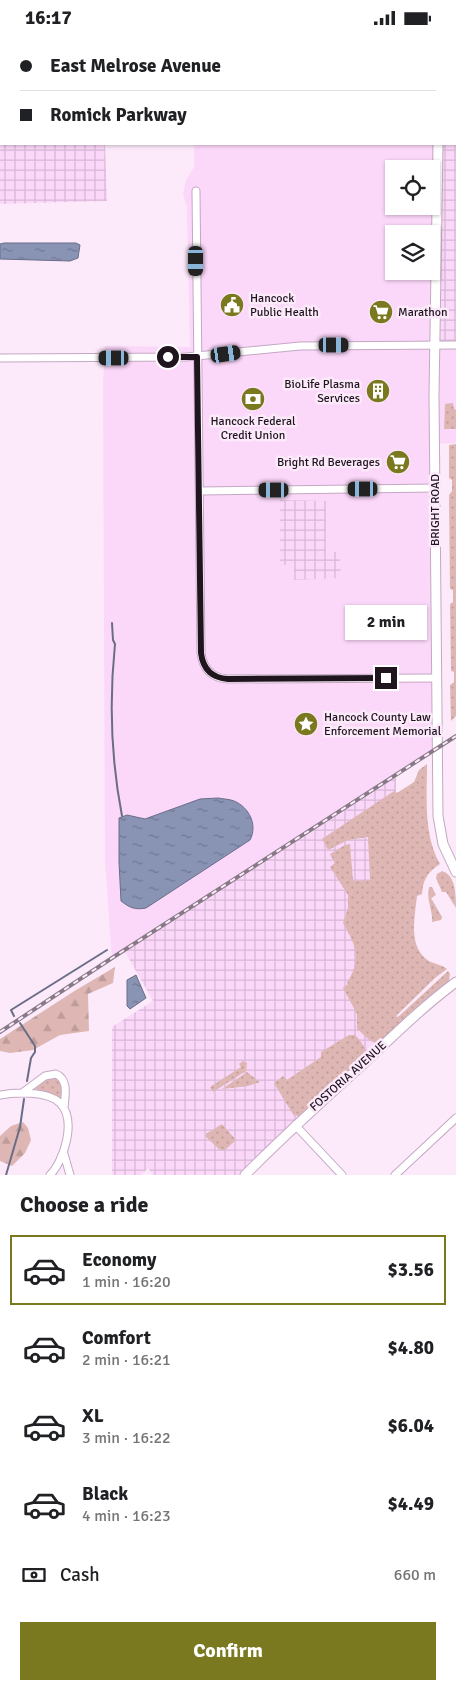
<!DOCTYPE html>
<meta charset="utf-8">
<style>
:root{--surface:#fff;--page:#f2f2f2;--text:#202124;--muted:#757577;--line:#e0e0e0;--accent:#7b791f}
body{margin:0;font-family:Signika,sans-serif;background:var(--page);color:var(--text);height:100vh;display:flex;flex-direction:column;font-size:19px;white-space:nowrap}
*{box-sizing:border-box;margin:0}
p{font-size:16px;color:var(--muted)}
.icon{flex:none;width:28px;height:28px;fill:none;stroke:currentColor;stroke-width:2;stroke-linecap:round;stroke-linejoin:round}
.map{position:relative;height:1140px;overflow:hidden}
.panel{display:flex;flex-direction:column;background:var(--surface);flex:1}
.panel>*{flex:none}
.hud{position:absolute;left:0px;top:0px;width:456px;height:110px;box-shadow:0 1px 4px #0004;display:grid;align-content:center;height:110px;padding:0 20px;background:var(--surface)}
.controls{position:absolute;left:385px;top:125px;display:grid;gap:10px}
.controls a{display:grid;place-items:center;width:55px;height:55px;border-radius:0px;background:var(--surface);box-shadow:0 1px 4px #0004;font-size:25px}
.end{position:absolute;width:22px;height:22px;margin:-11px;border:6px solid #20151f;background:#fff;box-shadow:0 0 0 2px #fff}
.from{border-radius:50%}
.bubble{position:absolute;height:35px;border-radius:0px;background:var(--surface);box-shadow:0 1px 4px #0004;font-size:16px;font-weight:800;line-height:35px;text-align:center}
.car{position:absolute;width:15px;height:30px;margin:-15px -8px;border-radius:6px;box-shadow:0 0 4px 1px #0007;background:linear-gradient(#222 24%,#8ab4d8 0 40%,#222 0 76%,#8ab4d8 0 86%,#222 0)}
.hud b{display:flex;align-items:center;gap:18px;height:48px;font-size:19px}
.hud b+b{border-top:1px solid var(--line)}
.hud i{width:12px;height:12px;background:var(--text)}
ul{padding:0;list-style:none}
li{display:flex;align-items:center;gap:15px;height:70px;margin:0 10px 8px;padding:0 10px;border:2px solid transparent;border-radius:0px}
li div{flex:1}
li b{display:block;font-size:19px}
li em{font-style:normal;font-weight:800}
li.current{border-color:var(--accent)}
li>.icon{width:45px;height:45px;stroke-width:1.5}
h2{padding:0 20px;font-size:22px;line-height:60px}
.pay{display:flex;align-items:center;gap:12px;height:55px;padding:0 20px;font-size:19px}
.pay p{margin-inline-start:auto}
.action{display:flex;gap:10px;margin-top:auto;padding:10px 20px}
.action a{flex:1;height:58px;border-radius:0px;background:var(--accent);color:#fff;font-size:20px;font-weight:800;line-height:58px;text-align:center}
.status{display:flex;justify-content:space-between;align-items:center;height:35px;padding:0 25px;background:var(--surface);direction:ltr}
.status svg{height:14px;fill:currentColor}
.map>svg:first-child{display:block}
.built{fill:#fbd7f9;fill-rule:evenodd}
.industrial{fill:url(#industrial-grid)}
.grass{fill:url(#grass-dots)}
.forest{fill:url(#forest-firs)}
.water{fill:url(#water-ripples);stroke:#6a6d87}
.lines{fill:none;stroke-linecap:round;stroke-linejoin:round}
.stream{stroke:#6a6d87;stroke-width:2}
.minor-casing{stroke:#c4a8c3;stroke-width:9}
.major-casing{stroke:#c4a8c3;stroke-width:11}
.minor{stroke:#fff;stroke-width:7}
.major{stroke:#fff;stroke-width:9}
.rail-casing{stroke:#877986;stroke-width:4}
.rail{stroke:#fceafb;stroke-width:2;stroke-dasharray:5.5;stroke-linecap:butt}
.route{stroke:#20151f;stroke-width:6}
.labels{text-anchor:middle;stroke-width:5;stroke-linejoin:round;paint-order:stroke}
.poi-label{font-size:12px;fill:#20151f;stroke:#fceafb;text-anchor:start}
.street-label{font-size:12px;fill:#20151f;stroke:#fceafb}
</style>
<div class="status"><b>16:17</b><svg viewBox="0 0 49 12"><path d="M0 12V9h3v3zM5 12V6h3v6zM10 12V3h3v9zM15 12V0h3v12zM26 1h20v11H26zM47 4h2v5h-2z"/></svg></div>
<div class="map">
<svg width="456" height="1140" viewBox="0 0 456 1140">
<defs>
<pattern id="industrial-grid" width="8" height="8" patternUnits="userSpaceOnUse" patternTransform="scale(1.25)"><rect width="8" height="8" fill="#fbd7f9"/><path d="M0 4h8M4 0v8" fill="none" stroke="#d7b8d5"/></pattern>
<pattern id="grass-dots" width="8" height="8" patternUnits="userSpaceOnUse" patternTransform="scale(1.25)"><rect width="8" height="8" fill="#deb7b4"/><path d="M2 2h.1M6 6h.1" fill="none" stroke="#be9c9a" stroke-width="1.8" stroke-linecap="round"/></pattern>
<pattern id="forest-firs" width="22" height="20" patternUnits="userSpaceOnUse" patternTransform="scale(1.25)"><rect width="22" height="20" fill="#deb7b4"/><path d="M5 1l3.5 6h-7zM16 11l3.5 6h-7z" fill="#be9c9a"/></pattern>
<pattern id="water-ripples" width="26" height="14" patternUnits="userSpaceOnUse" patternTransform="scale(1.25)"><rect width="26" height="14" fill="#8993b4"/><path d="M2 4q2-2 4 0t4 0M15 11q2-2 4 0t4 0" fill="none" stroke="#707792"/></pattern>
</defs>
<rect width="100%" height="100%" fill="#fceafb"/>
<path class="built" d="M194 109H438L456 310V408L435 409 437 713 112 923 105 827 103 348 105 311 190 312 187 172 183 160 186 145 194 132ZM394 134H431V171H394ZM394 199H431V236H394Z"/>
<path class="industrial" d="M0 0H102L1 1V109H105L107 166 0 169Z
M438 0H456V310H434L437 109H455V1Z
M280 465 326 466V517H340L341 543 294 545V530H280Z
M396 740V979L407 987 245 1140H153L148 1133 141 1140H112V992L153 966 124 915Z"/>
<path class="grass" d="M453 368 454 374 456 375V394H444L445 369Z
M456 409V681L451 686 450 650 454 647V637L451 636 450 569 453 567V555L450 554 449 460 452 456V445L449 443V410Z
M427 729C427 761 423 800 440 829 428 837 423 844 422 859L417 861C415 881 408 909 426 924 432 929 441 929 447 934L435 943 396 981 398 982 448 936 450 939 449 946 409 979 379 1008C369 1008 365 1000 357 994V979L343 953 348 949 347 948C362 923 356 911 343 888L348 873V860L330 832 335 828 330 819 345 810 350 809 353 846 370 845 368 802 348 805 328 815 322 804 394 756 397 758 414 747 419 735Z
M442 836C456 840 456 861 456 873L446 857H442L436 843 437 839Z
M429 852H432L436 860 431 863 442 882 441 885 432 887C433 875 426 865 429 852Z
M349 1000H355C361 1007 368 1013 364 1022L298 1082 295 1079 294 1081 274 1048 283 1041 287 1045 321 1022V1017Z
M243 1026 247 1028 246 1036 213 1057 210 1052 241 1032 239 1029Z
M247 1037 260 1047 248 1051 222 1054Z
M53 1042 59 1045 63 1053 60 1063 35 1054C40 1049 45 1043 53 1042Z
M222 1089 236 1105 225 1115H220L206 1102V1099Z"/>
<path class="forest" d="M115 932 113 948 88 959 89 996 60 1000 33 1015 10 1018 0 1016V1004L76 955Z
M23 1087 28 1093 31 1105 25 1118 12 1131 0 1126V1101L11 1091Z"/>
<path class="water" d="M4 208H76L80 210 78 223 70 226 0 224V209Z
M218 763C223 764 229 764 234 766 249 772 258 790 250 805L146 873C135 875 130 873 121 866L119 827V783L127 780 145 784 200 764Z
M136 940 146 963 130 974 127 971V945Z"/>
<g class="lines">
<path class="stream" d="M112 588 113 605 115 609C109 667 111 724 122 781
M14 981 11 975 107 915
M20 988 35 1011V1017L31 1023 27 1046
M6 1140 20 1092 24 1064"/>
<g class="minor-casing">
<path id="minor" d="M196 156C197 310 200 464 201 618 203 634 212 643 228 644L437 643
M0 323 186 322 300 311 456 310
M200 456 435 453
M22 1058 45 1041 56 1039C69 1045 65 1061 64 1073
M0 1060C16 1057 48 1056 60 1068 77 1085 64 1126 50 1140
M295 1090 342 1140
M64 1119 70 1140
M395 1140 456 1083"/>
</g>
<g class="major-casing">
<path id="major" d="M439 1V0
M438 109 434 361 438 781 443 809 456 837
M245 1140C282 1103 320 1068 359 1033 391 1003 421 973 456 947"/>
</g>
<use href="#minor" class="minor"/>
<use href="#major" class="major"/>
<g class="rail-casing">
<path id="rail" d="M0 997 112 923 456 701"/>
</g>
<use href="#rail" class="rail"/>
</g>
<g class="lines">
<path class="route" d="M168 322H197L201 618C203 634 212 643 228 644L386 643"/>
</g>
<defs>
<g id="civic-disc" transform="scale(1.25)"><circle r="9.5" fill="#7b791f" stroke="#fceafb"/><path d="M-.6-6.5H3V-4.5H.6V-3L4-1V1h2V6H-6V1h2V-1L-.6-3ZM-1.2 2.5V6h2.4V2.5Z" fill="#fff"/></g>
<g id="supermarket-disc" transform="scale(1.25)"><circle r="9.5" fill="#7b791f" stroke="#fceafb"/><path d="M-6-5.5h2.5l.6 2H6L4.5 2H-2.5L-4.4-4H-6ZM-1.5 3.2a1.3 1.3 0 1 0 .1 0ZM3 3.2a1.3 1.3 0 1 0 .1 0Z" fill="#fff"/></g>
<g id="building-disc" transform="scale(1.25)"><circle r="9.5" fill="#7b791f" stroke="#fceafb"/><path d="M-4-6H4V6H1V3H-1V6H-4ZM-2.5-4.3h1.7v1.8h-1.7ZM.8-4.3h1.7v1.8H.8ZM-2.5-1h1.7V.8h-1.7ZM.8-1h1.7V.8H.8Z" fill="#fff"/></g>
<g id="bank-disc" transform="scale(1.25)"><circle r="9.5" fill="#7b791f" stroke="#fceafb"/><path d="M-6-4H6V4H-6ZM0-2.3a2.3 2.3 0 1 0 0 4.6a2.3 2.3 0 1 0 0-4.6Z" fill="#fff"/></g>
<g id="sight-disc" transform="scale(1.25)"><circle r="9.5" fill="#7b791f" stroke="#fceafb"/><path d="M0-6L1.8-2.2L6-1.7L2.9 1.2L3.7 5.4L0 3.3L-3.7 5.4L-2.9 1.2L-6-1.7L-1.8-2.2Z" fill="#fff"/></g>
</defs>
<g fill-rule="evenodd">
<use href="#civic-disc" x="232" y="270"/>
<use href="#supermarket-disc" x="381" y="277"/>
<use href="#building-disc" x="378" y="356"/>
<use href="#bank-disc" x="253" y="364"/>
<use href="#supermarket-disc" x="398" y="427"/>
<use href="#sight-disc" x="306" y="689"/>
</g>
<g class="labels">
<g class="poi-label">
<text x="250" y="267">Hancock<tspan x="250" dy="14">Public Health</tspan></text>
<text x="398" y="281">Marathon</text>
<text x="360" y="353" text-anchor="end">BioLife Plasma<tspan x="360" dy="14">Services</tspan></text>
<text x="253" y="390" text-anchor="middle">Hancock Federal<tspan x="253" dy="14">Credit Union</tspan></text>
<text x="380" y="431" text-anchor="end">Bright Rd Beverages</text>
<text x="324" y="686">Hancock County Law<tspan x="324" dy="14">Enforcement Memorial</tspan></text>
</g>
<g class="street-label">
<text transform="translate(435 475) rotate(-90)" y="4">BRIGHT ROAD</text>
<text transform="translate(348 1041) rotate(-42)" y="4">FOSTORIA AVENUE</text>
</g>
</g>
</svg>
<div class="controls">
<a><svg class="icon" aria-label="locate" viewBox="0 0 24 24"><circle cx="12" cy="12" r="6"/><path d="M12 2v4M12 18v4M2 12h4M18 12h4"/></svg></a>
<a><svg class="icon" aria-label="layers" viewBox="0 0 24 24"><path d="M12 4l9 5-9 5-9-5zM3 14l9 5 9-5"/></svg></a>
</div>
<i class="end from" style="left:168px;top:322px"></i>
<i class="end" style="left:386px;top:643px"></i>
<div class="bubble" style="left:345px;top:570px;width:82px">2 min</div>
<i class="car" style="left:196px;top:226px;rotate:180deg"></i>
<i class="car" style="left:334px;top:310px;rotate:90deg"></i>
<i class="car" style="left:226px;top:319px;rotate:82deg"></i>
<i class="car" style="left:114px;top:323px;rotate:270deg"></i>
<i class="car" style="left:363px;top:454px;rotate:270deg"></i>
<i class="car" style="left:274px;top:455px;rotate:270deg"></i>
<div class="hud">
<b><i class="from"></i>East Melrose Avenue</b>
<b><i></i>Romick Parkway</b>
</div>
</div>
<section class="panel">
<h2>Choose a ride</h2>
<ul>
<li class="current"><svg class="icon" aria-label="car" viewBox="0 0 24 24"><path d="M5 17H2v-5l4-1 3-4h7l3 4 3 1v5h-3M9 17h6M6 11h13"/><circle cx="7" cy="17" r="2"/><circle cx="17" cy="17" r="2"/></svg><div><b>Economy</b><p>1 min · 16:20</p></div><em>$3.56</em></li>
<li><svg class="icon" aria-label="car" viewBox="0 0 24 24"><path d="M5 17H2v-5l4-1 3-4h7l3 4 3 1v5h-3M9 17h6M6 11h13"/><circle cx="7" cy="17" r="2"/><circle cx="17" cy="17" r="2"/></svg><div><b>Comfort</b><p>2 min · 16:21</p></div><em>$4.80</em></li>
<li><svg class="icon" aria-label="car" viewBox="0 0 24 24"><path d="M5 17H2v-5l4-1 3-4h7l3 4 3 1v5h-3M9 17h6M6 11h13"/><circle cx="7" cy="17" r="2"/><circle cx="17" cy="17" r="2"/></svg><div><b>XL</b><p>3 min · 16:22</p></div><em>$6.04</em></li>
<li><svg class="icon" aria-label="car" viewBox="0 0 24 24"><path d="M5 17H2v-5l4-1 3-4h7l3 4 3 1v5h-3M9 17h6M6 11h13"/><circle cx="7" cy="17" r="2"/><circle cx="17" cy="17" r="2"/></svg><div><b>Black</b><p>4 min · 16:23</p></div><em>$4.49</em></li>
</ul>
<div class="pay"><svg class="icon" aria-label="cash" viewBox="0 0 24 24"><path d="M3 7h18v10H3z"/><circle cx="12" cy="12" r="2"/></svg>Cash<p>660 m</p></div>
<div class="action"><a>Confirm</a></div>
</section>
